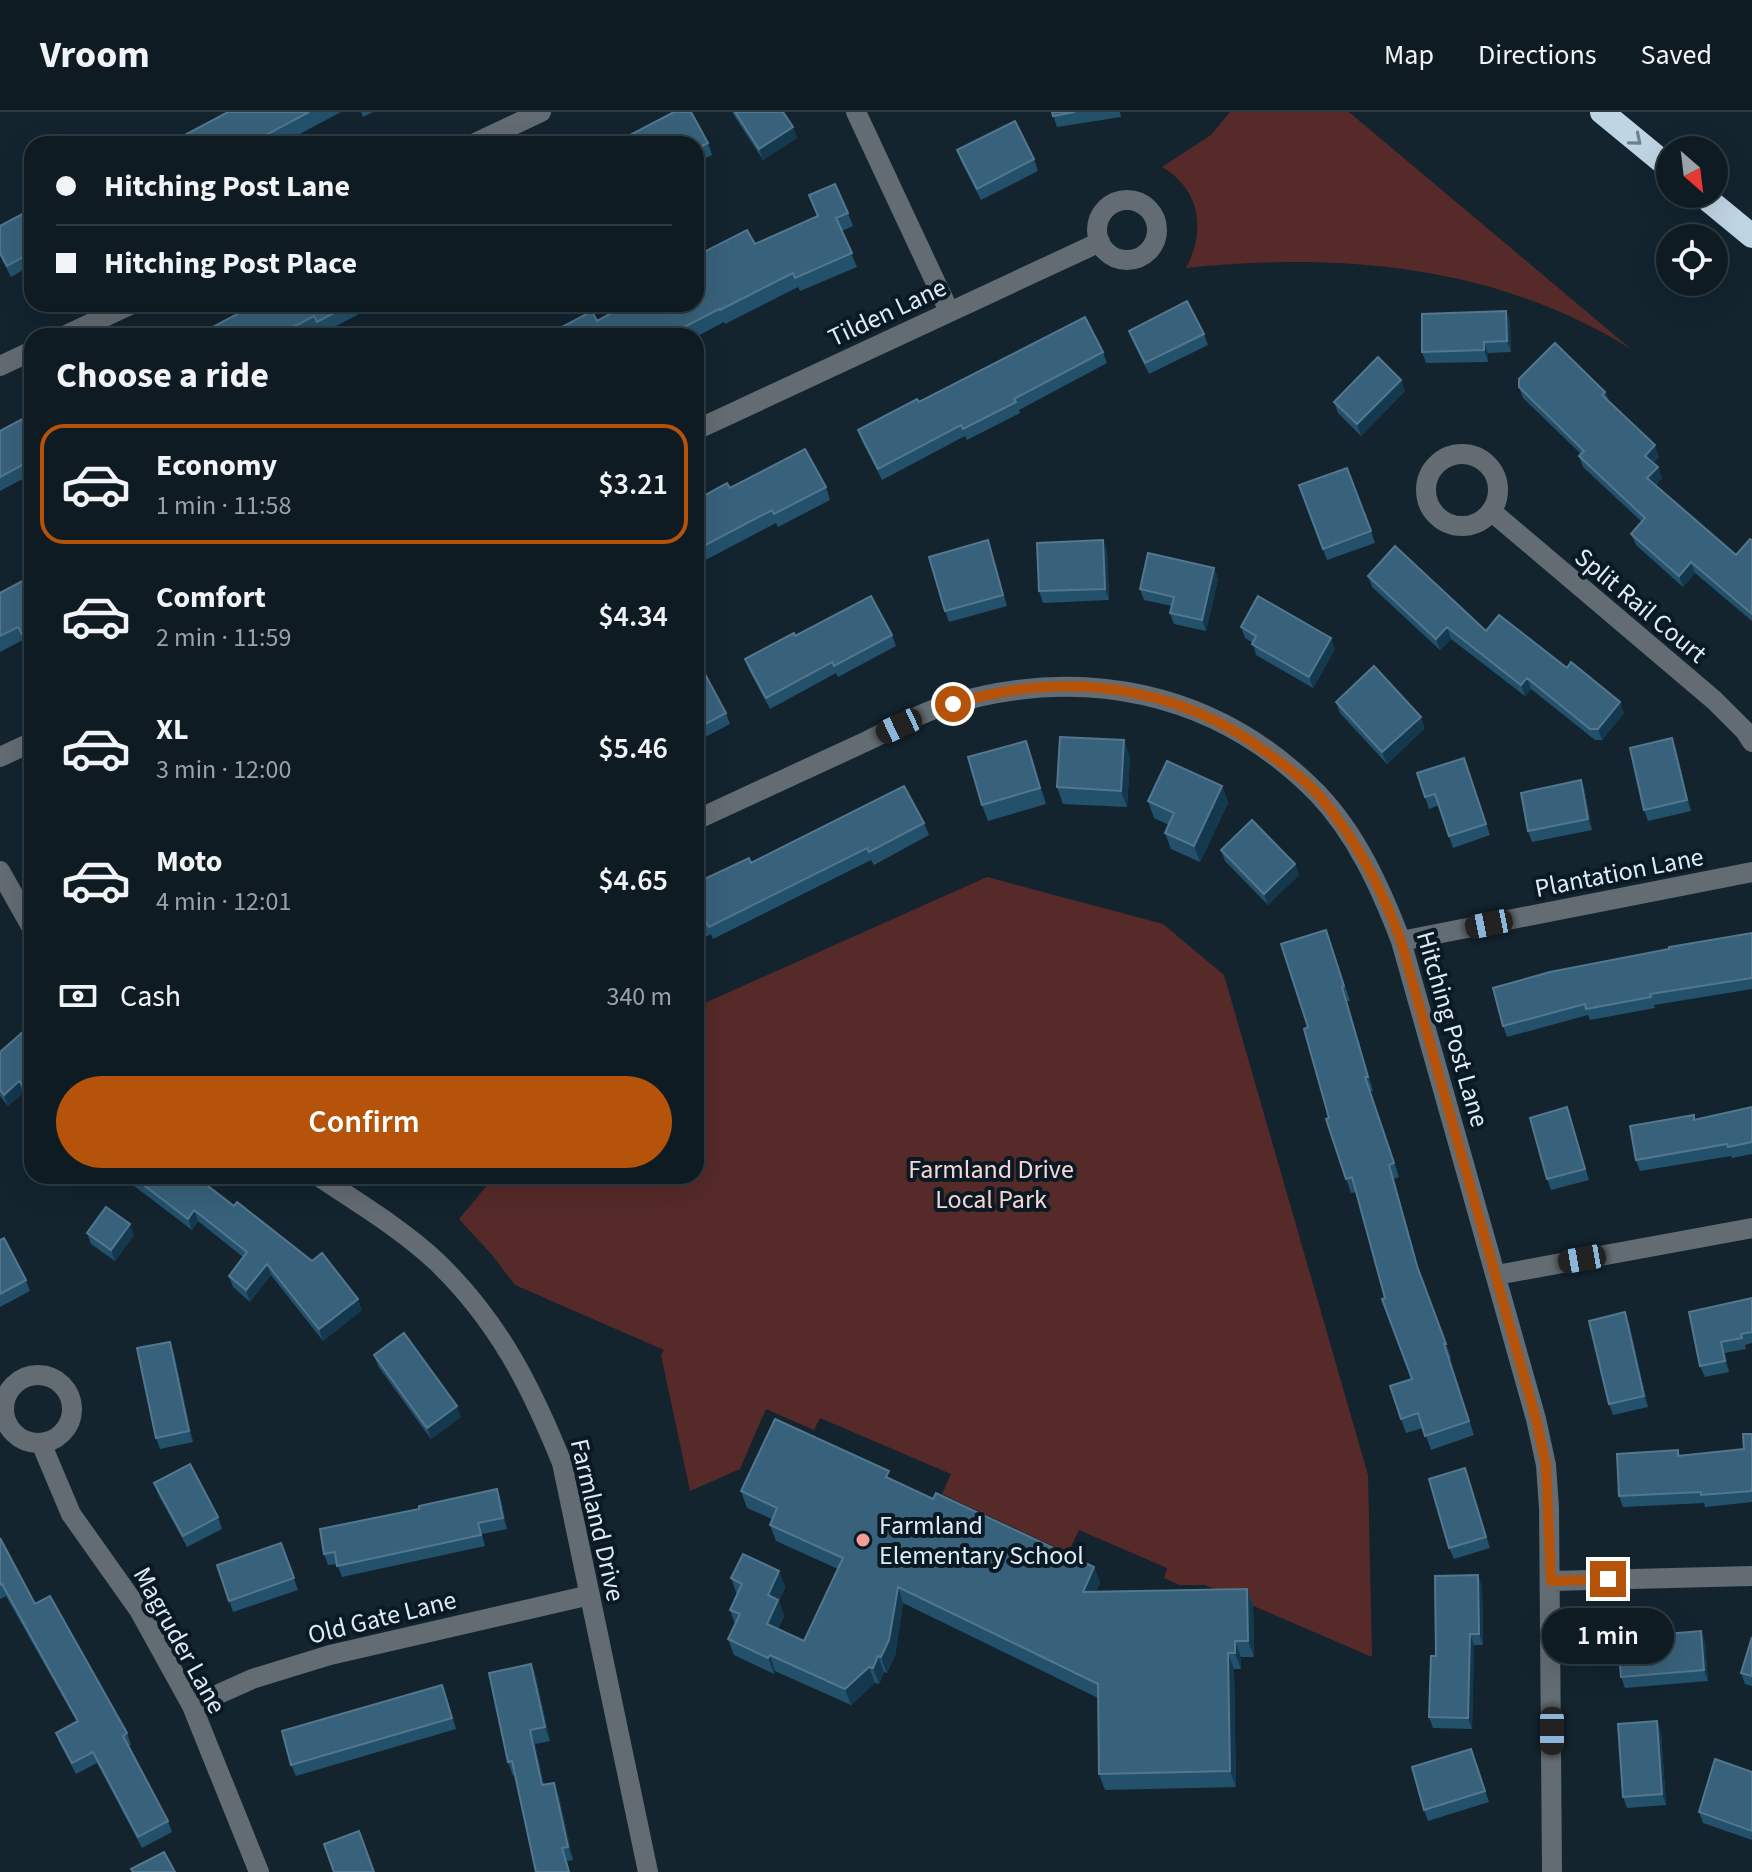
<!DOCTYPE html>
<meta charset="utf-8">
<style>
:root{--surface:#0e1b23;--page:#1c2830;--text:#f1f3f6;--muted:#9ba1a6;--line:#2e3941;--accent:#b45309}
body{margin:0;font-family:"Source Sans 3",sans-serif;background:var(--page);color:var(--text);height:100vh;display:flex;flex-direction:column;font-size:30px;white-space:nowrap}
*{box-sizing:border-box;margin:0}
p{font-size:26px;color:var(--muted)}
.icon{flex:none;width:44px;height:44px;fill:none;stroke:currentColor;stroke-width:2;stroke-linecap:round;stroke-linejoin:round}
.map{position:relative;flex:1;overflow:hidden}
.panel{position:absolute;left:24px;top:216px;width:680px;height:856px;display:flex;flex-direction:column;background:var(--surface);border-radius:24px;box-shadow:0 8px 32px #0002,0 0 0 2px var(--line)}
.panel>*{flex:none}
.hud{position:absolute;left:24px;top:24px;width:680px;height:176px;border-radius:24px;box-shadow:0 8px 32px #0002,0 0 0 2px var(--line);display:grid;align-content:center;height:176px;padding:0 32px;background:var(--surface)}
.needle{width:52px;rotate:152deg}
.buttons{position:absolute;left:1656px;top:24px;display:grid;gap:16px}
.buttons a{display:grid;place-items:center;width:72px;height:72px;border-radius:50%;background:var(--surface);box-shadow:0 8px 32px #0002,0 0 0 2px var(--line);font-size:40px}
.end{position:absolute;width:36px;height:36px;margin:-18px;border:10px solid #b45309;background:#fff;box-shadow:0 0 0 4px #fff}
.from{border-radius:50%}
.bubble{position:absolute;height:56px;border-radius:28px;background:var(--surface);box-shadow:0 8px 32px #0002,0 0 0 2px var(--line);font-size:26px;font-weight:600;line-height:56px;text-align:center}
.car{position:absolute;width:24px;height:48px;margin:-24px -12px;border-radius:10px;box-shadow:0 0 6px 2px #0007;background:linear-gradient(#222 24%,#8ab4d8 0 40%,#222 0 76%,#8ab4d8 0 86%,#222 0)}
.hud b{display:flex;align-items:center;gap:28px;height:76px;font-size:30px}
.hud b+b{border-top:2px solid var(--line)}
.hud i{width:20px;height:20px;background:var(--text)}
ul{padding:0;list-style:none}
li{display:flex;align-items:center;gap:24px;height:120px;margin:0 16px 12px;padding:0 16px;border:4px solid transparent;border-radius:24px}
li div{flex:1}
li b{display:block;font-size:30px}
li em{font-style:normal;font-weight:600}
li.active{border-color:var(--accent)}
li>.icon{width:72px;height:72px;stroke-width:1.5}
h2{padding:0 32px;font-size:36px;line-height:96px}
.pay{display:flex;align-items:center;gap:20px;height:88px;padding:0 32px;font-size:30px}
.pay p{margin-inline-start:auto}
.action{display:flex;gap:16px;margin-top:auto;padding:16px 32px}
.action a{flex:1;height:92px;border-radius:48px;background:var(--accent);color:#fff;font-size:32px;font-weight:600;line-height:92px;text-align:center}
header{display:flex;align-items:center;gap:48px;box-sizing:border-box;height:112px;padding:0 40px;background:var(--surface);border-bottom:2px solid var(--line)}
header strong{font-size:38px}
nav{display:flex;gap:44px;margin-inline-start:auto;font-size:28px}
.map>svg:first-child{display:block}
.green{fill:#562a28}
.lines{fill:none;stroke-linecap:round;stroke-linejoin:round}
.minor{stroke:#636c72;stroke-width:20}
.highway{stroke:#c0d5e4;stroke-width:24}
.wall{fill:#23516c}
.shaded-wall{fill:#14384e}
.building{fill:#38617b;stroke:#52778e;stroke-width:2}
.oneway{stroke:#6e818e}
.route{stroke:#b45309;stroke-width:10}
.poi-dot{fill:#f59c96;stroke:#0a1a25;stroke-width:3}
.labels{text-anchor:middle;stroke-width:8;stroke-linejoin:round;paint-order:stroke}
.street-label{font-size:26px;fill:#e0ebf3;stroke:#0a1a25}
.park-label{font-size:26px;fill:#f9d6d3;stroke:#0a1a25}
.poi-label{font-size:26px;fill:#e0ebf3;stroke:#0a1a25;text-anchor:start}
</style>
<header>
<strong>Vroom</strong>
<nav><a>Map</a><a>Directions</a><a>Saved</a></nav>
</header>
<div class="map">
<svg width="1752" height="1760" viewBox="0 0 1752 1760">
<rect width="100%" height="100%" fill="#13242f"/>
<path class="green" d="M1230 0H1349L1631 237C1497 153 1340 140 1186 156 1206 119 1201 78 1162 55L1211 23Z
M987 765 1163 812 1224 863 1368 1363 1372 1545 1205 1473H1179L1164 1466 1167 1456 1079 1418 1068 1441 942 1382 951 1362 820 1306 814 1318 766 1297 740 1357 690 1379 661 1243 664 1238 515 1173 492 1143 459 1107 495 1064H696V895Z"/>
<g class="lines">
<path class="minor" d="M856 0 949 199
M473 32 541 0
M1097 118a30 30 0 1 1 60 0a30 30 0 1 1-60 0Z
M64 224 132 192
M0 254 32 239
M696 318 1100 130
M1426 378a36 36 0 1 1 72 0a36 36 0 1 1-72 0Z
M1491 399 1714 588 1745 619 1752 630
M0 645 32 630
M696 708C753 682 810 655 867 629 892 617 917 602 944 594 1081 552 1216 578 1318 682 1357 723 1381 777 1401 829L1536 1307 1546 1353 1549 1396 1552 1760
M0 759 32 816
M1401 829 1752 760
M318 1064C358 1091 402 1117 437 1150 498 1209 531 1274 562 1351L648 1760
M1497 1163 1752 1116
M4 1297a34 34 0 1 1 68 0a34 34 0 1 1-68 0Z
M41 1331 71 1402 139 1498 192 1594 259 1760
M1551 1469 1752 1464
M192 1594 252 1567 330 1543 590 1483"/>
<path class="highway" d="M1602 0 1670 56
M1701 82 1752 124"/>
</g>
<path class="wall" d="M228 0H341L281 32H168Z
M361 0H373L363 5Z
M732 0H783L793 15 797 26 763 48Z
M1052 0H1120L1121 5 1057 15Z
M708 31 712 43 696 51V32Z
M957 38 1034 47 1038 59 981 88 961 49Z
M809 83 848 101 853 114 842 119 857 155 800 179 798 175 725 212 724 210 696 225 545 224 597 209 696 156V144L755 132 818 105Z
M32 97V153L11 165 0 144V114Z
M273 192H378L321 222 318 216 303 224H196Z
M1506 199 1510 210 1511 240 1488 241V250L1426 251 1422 240Z
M1129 219 1204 222 1208 233 1149 262 1133 230Z
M1103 240 1107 251 1019 298 1020 301 967 328 965 324 882 368 862 329 858 318 919 290Z
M1519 275 1605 280 1609 289 1659 345 1653 351 1658 355 1662 366 1656 373 1736 443 1752 428V509L1695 461 1683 475 1636 433 1631 422 1642 410 1583 355 1579 344 1581 342 1523 286Z
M1405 279 1361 324 1338 301 1334 290Z
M32 302V362L0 379V319Z
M1299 373 1371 419 1375 431 1327 448Z
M826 375 830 388 778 415 776 411 698 452 696 448V388L730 376Z
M988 428 1007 494 949 510 945 499Z
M1103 428 1107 439 1109 488 1043 491 1039 479Z
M1214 456 1218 467 1206 519 1174 512 1170 501 1172 494 1144 488 1140 477Z
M1368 464 1486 519 1624 601 1602 628H1595L1531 577 1525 584 1451 527 1440 538 1372 475Z
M32 474V542L30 543 23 528 0 540V481Z
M1241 515 1335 537 1313 576 1256 543 1253 531 1245 526Z
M892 523 896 534 838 565 836 561 770 597 749 558 745 547 795 524Z
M696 567 726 601 730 612 696 630Z
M1336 590 1425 616 1387 652 1340 601Z
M1672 626 1676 637 1691 699 1648 709 1644 698Z
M1032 645 1046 692 988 709 982 693Z
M1130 645 1127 695 1063 692 1057 675Z
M1464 646 1490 723 1453 736 1439 693 1429 697 1417 661Z
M1581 668 1585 680 1592 718 1532 730 1528 719Z
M1222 674 1228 691 1200 750 1171 737 1165 721 1169 713 1154 706 1148 689Z
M924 711 929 723 874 753 871 748 713 827 711 822 696 830V771L751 751Z
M1221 738 1295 752 1299 763 1268 793 1225 749Z
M1326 818 1350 889H1347L1373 979H1370L1399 1065 1394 1067 1421 1166 1451 1246 1449 1247 1474 1323 1431 1338 1423 1316 1406 1321 1401 1307 1412 1267 1385 1186 1356 1080 1351 1081 1326 1007 1329 1006 1308 915Z
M1752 821V877L1654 893 1655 896 1590 908 1588 903 1507 925 1503 914Z
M32 928V991L23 981 8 994 0 984V940Z
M1567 995 1589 1068 1551 1078 1547 1067Z
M1752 995V1042L1732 1046 1731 1044 1640 1059 1636 1048 1695 1007Z
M121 1064H195L362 1198 323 1229 271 1163 250 1190 233 1175 229 1164 243 1145 198 1109 192 1118Z
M87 1121 134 1123 115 1149 91 1132Z
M0 1128 26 1168 30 1179 0 1195Z
M1752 1186V1231L1745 1233 1746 1237 1725 1241 1729 1260 1705 1265 1700 1254Z
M1629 1211 1648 1295 1613 1303 1609 1292Z
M170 1230 174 1241 193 1330 160 1337 156 1326Z
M374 1243 461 1305 431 1327 378 1254Z
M1752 1322V1390L1705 1395 1704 1391 1623 1395 1619 1384 1678 1338 1680 1343 1744 1337Z
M1465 1356 1490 1436 1454 1447 1449 1436Z
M892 1368 933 1387 1094 1455 1100 1471 1096 1479 1247 1477 1253 1493 1254 1545H1241V1557H1234L1236 1675 1105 1678 1099 1662 1098 1586 903 1491 895 1544 887 1561 884 1560 879 1572 875 1571 851 1593 775 1559 774 1562 734 1543 728 1527 735 1512 730 1498 737 1483 731 1466 779 1459 785 1475 779 1489 784 1504 778 1517 804 1529 838 1457 776 1429 770 1413 772 1407 747 1396 741 1379Z
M154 1371 218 1405 222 1417 187 1435 158 1382Z
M497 1377 501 1388 507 1417 482 1422 485 1434 342 1465 337 1452 328 1453 324 1442 419 1397Z
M0 1426 35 1492 127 1621 131 1633 128 1634 168 1709 172 1720 142 1736 97 1651 76 1662 60 1632 56 1621 77 1610 6 1484 0 1487Z
M281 1431 298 1478 233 1500 217 1453Z
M1482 1474 1483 1533H1474L1472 1617 1433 1616 1429 1605 1436 1544Z
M1701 1519 1705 1530 1708 1569 1625 1576 1621 1565Z
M1752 1524V1574L1745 1572 1741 1561Z
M531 1552 536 1565 550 1629 535 1632 544 1673 559 1684 573 1748 567 1749 570 1760H536L515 1663 513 1664 508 1650Z
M446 1584 456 1617 296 1664 291 1653Z
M1661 1620 1666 1693 1627 1696 1623 1685Z
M1475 1648 1489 1690 1428 1709 1424 1698Z
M1752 1660V1728L1703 1711 1699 1700Z"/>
<path class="shaded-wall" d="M793 15 797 26 763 48 759 37Z
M1506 199 1510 210 1511 240 1507 229Z
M1484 230 1488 241V250L1484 238Z
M1401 268 1405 279 1361 324 1357 312Z
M1655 333 1659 345 1650 355 1645 344Z
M1658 355 1662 366 1652 377 1647 366Z
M1103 428 1107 439 1109 488 1105 477Z
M1691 450 1695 461 1683 475 1679 464Z
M1214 456 1218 467 1206 519 1202 508Z
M1447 515 1451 527 1440 538 1436 527Z
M1331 526 1335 537 1313 576 1309 565Z
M1527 566 1531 577 1525 584 1521 573Z
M1620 590 1624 601 1602 628 1598 617Z
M1421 605 1425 616 1387 652 1382 640Z
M1672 626 1676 637 1691 699 1687 688Z
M1124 628 1130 645 1127 695 1121 679Z
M1026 629 1032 645 1046 692 1040 676Z
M1581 668 1585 680 1592 718 1588 707Z
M1222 674 1228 691 1200 750 1194 734Z
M1295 752 1299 763 1268 793 1264 782Z
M1342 875 1347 889 1373 979 1368 965Z
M19 969 23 981 8 994 4 983Z
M1389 1053 1394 1067 1422 1168 1417 1154Z
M194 1098 198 1109 192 1118 188 1107Z
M130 1112 134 1123 115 1149 111 1138Z
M267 1152 271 1163 250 1190 246 1178Z
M358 1187 362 1198 323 1229 319 1217Z
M1625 1200 1629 1211 1648 1295 1644 1284Z
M170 1230 174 1241 193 1330 189 1319Z
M1721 1230 1725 1241 1729 1260 1725 1249Z
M457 1294 461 1305 431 1327 427 1316Z
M497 1377 501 1388 507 1417 503 1406Z
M1094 1455 1100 1471 1089 1496 1083 1480Z
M779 1459 785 1475 779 1489 784 1504 773 1528 767 1512 768 1483Z
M1478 1463 1482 1474 1483 1533 1479 1522Z
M898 1475 903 1491 895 1544 887 1561 881 1545Z
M1247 1477 1253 1493 1254 1545 1248 1529Z
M1701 1519 1705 1530 1708 1569 1704 1558Z
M1470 1522 1474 1533 1472 1617 1468 1606Z
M1235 1529 1241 1545V1557L1235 1541Z
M1228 1541 1234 1557 1236 1675 1230 1659Z
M770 1543 775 1559 774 1562 768 1546Z
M878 1544 884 1560 879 1572 873 1556Z
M531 1552 536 1565 550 1629 545 1615Z
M869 1555 875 1571 851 1593 845 1577Z
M1657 1609 1661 1620 1666 1693 1662 1682Z
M530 1618 535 1632 547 1687 542 1673Z
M554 1671 559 1684 573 1748 568 1735Z"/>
<path class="building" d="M228 0H309L249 32H168Z
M674 0H691L708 31 696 37V32H613Z
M735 0H783L793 15 759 37Z
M1052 0H1075L1053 4Z
M1015 9 1034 47 977 77 957 38Z
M835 72 848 101 836 106 852 141 795 166 793 161 720 198 719 197 667 224H545L592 199 597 209 628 192H696V156L698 155 696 152V144L747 118 755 132 818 104 809 83Z
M32 97V140L7 154 0 141V114Z
M1187 189 1204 222 1145 251 1129 219Z
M256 192H268L269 194 273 192H351L317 210 314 204 276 224H196Z
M1506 199 1507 229 1484 230V238L1422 240V202Z
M1085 205 1103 240 1014 287 1016 290 963 317 961 313 878 357 858 318 917 287 919 290Z
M1555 231 1605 280 1602 283 1655 333 1645 344 1658 355 1647 366 1736 443 1750 427 1752 428V502L1691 450 1679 464 1631 422 1645 406 1579 344 1584 339 1519 275V267Z
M1378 245 1401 268 1357 312 1334 290Z
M32 302V348L0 365V319Z
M805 337 826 375 774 402 772 398 696 438V388L727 371 730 376Z
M1347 356 1371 419 1323 437 1299 373Z
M988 428 1003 483 945 499 929 445Z
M1103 428 1105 477 1039 479 1037 431Z
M1395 434 1486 519 1499 503 1567 556 1571 550 1620 590 1598 617H1590L1527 566 1521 573 1447 515 1436 527 1368 464Z
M1148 441 1214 456 1202 508 1170 501 1174 485 1140 477Z
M26 467 31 475 32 474V526L26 529 18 515 0 524V481Z
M871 484 892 523 834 554 832 550 766 586 745 547 794 521 795 524Z
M1258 484 1331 526 1309 565 1252 532 1256 524 1241 515Z
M1374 554 1421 605 1382 640 1336 590Z
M705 562 726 601 696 617V567Z
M1060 625 1124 628 1121 679 1057 675Z
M1672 626 1687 688 1644 698 1630 636Z
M1026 629 1040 676 982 693 968 645Z
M1464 646 1486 712 1449 724 1435 682 1425 685 1417 661Z
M1167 649 1222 674 1194 734 1165 721 1174 701 1148 689Z
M1581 668 1588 707 1528 719 1521 681Z
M904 674 924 711 869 740 867 736 709 815 706 810 696 815V771L749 746 751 751Z
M1252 708 1295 752 1264 782 1221 738Z
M1326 818 1344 874 1342 875 1368 965H1365L1394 1051 1389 1053 1417 1154 1446 1232H1444L1469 1309 1425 1324 1418 1301 1401 1307 1390 1274 1412 1267 1382 1187 1385 1186 1352 1065 1346 1067 1326 1007 1329 1006 1304 917 1308 915 1281 832Z
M1752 821V866L1650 882 1651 885 1586 897 1585 892 1503 914 1493 876 1550 860 1669 837V835Z
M24 919 32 928V984L19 969 4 983 0 978V940Z
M1567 995 1585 1057 1547 1067 1530 1006Z
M1752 995V1030L1728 1035 1727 1032 1636 1048 1630 1014 1694 1003V1008Z
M132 1064H195L234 1094 237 1090 312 1149 322 1141 358 1187 319 1217 267 1152 246 1178 229 1164 247 1140 194 1098 188 1107Z
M106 1095 130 1112 111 1138 87 1121Z
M4 1126 26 1168 0 1182V1128Z
M1752 1186V1220L1741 1222 1742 1226 1721 1230 1725 1249 1700 1254 1689 1200Z
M1625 1200 1644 1284 1609 1292 1589 1209Z
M404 1221 457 1294 427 1316 374 1243Z
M170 1230 189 1319 156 1326 137 1236Z
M775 1307 889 1359 886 1365 933 1387 936 1381 1094 1455 1083 1480 1247 1477 1248 1529H1235V1541H1228L1230 1659 1099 1662 1098 1572 898 1475 889 1528 881 1545 878 1544 873 1556 869 1555 845 1577 770 1543 768 1546 728 1527 740 1502 730 1498 742 1472 731 1466 743 1442 779 1459 768 1483 778 1488 767 1512 804 1529 843 1446 770 1413 777 1396 741 1379Z
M1743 1322H1752V1379L1701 1383V1380L1619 1384 1617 1342 1678 1338V1344L1744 1337Z
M190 1352 218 1405 183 1424 154 1371Z
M1465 1356 1486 1425 1449 1436 1429 1367Z
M497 1377 503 1406 478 1411 481 1423 337 1454 335 1440 324 1442 320 1417 419 1397V1394Z
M0 1426 35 1492 50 1484 127 1621 123 1624 168 1709 138 1725 93 1640 72 1651 56 1621 78 1609 2 1472 0 1473Z
M281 1431 294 1466 229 1489 217 1453Z
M1478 1463 1479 1522H1470L1468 1606 1429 1605 1431 1544H1436L1435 1464Z
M1701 1519 1704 1558 1621 1565 1618 1526Z
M1752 1525V1564L1741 1561Z
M531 1552 545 1615 530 1618 542 1673 554 1671 568 1735 562 1736 569 1760H536L512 1649 508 1650 489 1561Z
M442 1573 452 1606 291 1653 282 1619Z
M1657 1609 1662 1682 1623 1685 1618 1612Z
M1471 1637 1485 1679 1424 1698 1412 1655Z
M1715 1647 1752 1660V1719L1699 1700Z
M359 1719 374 1760H334L324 1732Z
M164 1740 175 1760H133L131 1757Z"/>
<defs><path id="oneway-chevron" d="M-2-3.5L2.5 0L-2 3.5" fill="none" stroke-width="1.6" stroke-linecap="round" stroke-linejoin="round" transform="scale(2)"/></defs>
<use class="oneway" href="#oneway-chevron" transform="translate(1636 28) rotate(40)"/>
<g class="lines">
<path class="route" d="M953 592C1064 558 1177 572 1270 643 1288 656 1307 669 1321 686 1357 729 1382 777 1401 829L1536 1307 1546 1353 1551 1469 1608 1467"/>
</g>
<circle class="poi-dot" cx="863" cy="1428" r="8"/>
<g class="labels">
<g class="street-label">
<text transform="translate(887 200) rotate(-25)" y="9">Tilden Lane</text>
<text transform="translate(1641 493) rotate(40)" y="9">Split Rail Court</text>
<text transform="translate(1619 760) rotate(-11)" y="9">Plantation Lane</text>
<text transform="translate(1453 917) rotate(74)" y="9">Hitching Post Lane</text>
<text transform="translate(598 1408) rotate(77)" y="9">Farmland Drive</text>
<text transform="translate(382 1505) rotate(-14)" y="9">Old Gate Lane</text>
<text transform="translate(180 1528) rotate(61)" y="9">Magruder Lane</text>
</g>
<g class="park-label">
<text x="991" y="1066">Farmland Drive<tspan x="991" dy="30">Local Park</tspan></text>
</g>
<g class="poi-label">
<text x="879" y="1422">Farmland<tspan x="879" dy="30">Elementary School</tspan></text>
</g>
</g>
</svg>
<div class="buttons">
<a><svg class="needle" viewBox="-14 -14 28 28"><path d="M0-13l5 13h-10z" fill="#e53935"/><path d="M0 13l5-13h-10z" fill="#9ba1a6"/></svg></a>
<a><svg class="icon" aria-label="locate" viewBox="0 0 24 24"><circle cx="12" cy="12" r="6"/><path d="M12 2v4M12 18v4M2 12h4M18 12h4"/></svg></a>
</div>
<i class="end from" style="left:953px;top:592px"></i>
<i class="end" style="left:1608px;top:1467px"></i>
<div class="bubble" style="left:1542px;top:1496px;width:132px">1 min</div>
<i class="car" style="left:899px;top:614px;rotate:245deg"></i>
<i class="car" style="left:1489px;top:812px;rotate:259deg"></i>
<i class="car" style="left:1582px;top:1147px;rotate:260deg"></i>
<i class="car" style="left:1552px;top:1619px;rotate:180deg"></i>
<div class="hud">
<b><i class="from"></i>Hitching Post Lane</b>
<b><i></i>Hitching Post Place</b>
</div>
<section class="panel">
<h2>Choose a ride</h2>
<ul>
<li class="active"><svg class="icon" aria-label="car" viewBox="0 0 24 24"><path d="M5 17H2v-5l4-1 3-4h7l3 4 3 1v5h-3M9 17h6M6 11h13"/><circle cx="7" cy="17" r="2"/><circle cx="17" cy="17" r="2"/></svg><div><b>Economy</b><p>1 min · 11:58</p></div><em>$3.21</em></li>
<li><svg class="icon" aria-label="car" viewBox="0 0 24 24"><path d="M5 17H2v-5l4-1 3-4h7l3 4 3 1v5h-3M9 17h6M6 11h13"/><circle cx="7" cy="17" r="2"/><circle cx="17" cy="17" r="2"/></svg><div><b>Comfort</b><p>2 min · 11:59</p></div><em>$4.34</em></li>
<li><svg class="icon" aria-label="car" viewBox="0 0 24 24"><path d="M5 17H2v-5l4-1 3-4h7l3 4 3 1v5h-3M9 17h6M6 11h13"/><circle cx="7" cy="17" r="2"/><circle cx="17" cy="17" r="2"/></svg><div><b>XL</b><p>3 min · 12:00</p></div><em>$5.46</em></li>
<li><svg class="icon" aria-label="car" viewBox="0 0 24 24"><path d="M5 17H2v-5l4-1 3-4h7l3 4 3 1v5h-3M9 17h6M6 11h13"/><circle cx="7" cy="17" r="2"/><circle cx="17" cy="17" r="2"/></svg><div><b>Moto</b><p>4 min · 12:01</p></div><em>$4.65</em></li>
</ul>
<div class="pay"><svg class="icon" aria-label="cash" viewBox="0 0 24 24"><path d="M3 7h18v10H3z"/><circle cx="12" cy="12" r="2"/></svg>Cash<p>340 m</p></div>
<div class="action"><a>Confirm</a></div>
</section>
</div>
